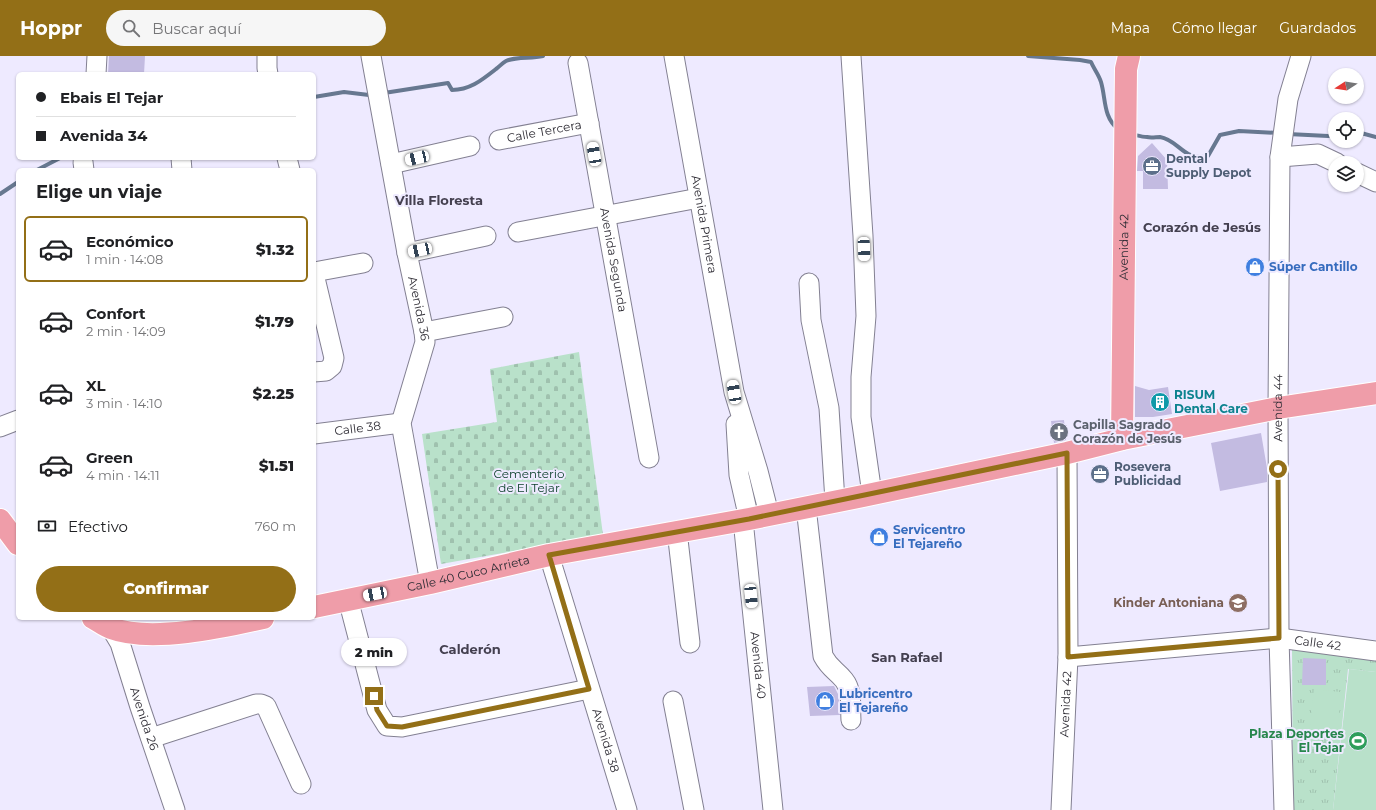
<!DOCTYPE html>
<html lang="es">
<meta charset="utf-8">
<style>
:root{--surface:#fff;--page:#f6f6f6;--text:#202124;--muted:#757577;--line:#e0e0e0;--accent:#936f17}
body{margin:0;font-family:Montserrat,sans-serif;background:var(--page);color:var(--text);height:100vh;display:flex;flex-direction:column;font-size:15px;white-space:nowrap}
*{box-sizing:border-box;margin:0}
p{font-size:13px;color:var(--muted)}
.icon{flex:none;width:22px;height:22px;fill:none;stroke:currentColor;stroke-width:2;stroke-linecap:round;stroke-linejoin:round}
.map{position:relative;flex:1;overflow:hidden}
.sheet{position:absolute;left:16px;top:112px;width:300px;height:452px;display:flex;flex-direction:column;background:var(--surface);border-radius:6px;box-shadow:0 1px 3px #0004}
.sheet>*{flex:none}
.guide{position:absolute;left:16px;top:16px;width:300px;height:88px;border-radius:6px;box-shadow:0 1px 3px #0004;display:grid;align-content:center;height:88px;padding:0 20px;background:var(--surface)}
.needle{width:26px;rotate:258deg}
.controls{position:absolute;left:1328px;top:12px;display:grid;gap:8px}
.controls a{display:grid;place-items:center;width:36px;height:36px;border-radius:50%;background:var(--surface);box-shadow:0 1px 3px #0004;font-size:20px}
.end{position:absolute;width:18px;height:18px;margin:-9px;border:5px solid #936f17;background:#fff;box-shadow:0 0 0 2px #fff}
.from{border-radius:50%}
.bubble{position:absolute;height:28px;border-radius:14px;background:var(--surface);box-shadow:0 1px 3px #0004;font-size:13px;font-weight:800;line-height:28px;text-align:center}
.car{position:absolute;width:12px;height:24px;margin:-12px -6px;border-radius:5px;box-shadow:0 0 3px 1px #0007;background:linear-gradient(#fff 24%,#345 0 40%,#fff 0 76%,#345 0 86%,#fff 0)}
.guide b{display:flex;align-items:center;gap:14px;height:38px;font-size:15px}
.guide b+b{border-top:1px solid var(--line)}
.guide i{width:10px;height:10px;background:var(--text)}
ul{padding:0;list-style:none}
li{display:flex;align-items:center;gap:12px;height:66px;margin:0 8px 6px;padding:0 12px;border:2px solid transparent;border-radius:6px}
li div{flex:1}
li b{display:block;font-size:15px}
li em{font-style:normal;font-weight:800}
li.selected{border-color:var(--accent)}
li>.icon{width:36px;height:36px;stroke-width:1.5}
h2{padding:0 20px;font-size:18px;line-height:48px}
.pay{display:flex;align-items:center;gap:10px;height:44px;padding:0 20px;font-size:15px}
.pay p{margin-inline-start:auto}
.action{display:flex;gap:8px;margin-top:auto;padding:8px 20px}
.action a{flex:1;height:46px;border-radius:24px;background:var(--accent);color:#fff;font-size:16px;font-weight:800;line-height:46px;text-align:center}
header{display:flex;align-items:center;gap:24px;box-sizing:border-box;height:56px;padding:0 20px;background:var(--accent);color:#fff}
header strong{font-size:19px}
nav{display:flex;gap:22px;margin-inline-start:auto;font-size:14px}
.search{width:280px;height:36px;background:var(--page);display:flex;align-items:center;gap:10px;box-sizing:border-box;padding:0 14px;border-radius:22px;color:var(--muted);font-size:15px}
.map>svg:first-child{display:block}
.cemetery{fill:url(#cemetery-stones)}
.park{fill:url(#park-tufts)}
.pitch{fill:#b9e1ca}
.lines{fill:none;stroke-linecap:round;stroke-linejoin:round}
.stream{stroke:#677890;stroke-width:4}
.building{fill:#c3bbe1}
.minor-casing{stroke:#838092;stroke-width:21}
.major-casing{stroke:#fff;stroke-width:24}
.minor{stroke:#fff;stroke-width:19}
.major{stroke:#ef9da9;stroke-width:22}
.route{stroke:#936f17;stroke-width:5}
.labels{text-anchor:middle;stroke-width:4;stroke-linejoin:round;paint-order:stroke}
.street-label{font-size:12px;fill:#2f2d35;stroke:#eeeaff}
.service-label{font-size:12px;font-weight:bold;fill:#4e5e75;stroke:#eeeaff;text-anchor:start}
.shop-label{font-size:12px;font-weight:bold;fill:#366cbe;stroke:#eeeaff;text-anchor:start}
.culture-label{font-size:12px;font-weight:bold;fill:#0d838f;stroke:#eeeaff;text-anchor:start}
.worship-label{font-size:12px;font-weight:bold;fill:#5b616d;stroke:#eeeaff;text-anchor:start}
.park-label{font-size:12px;fill:#083d27;stroke:#eeeaff}
.education-label{font-size:12px;font-weight:bold;fill:#785e54;stroke:#eeeaff;text-anchor:end}
.leisure-label{font-size:12px;font-weight:bold;fill:#27864d;stroke:#eeeaff;text-anchor:end}
.neighbourhood-label{font-size:13px;font-weight:bold;fill:#444050;stroke:#eeeaff}
</style>
<header>
<strong>Hoppr</strong>
<div class="search"><svg class="icon" aria-label="search" viewBox="0 0 24 24"><circle cx="10" cy="10" r="6"/><path d="M15 15l6 6"/></svg>Buscar aquí</div>
<nav><a>Mapa</a><a>Cómo llegar</a><a>Guardados</a></nav>
</header>
<div class="map">
<svg width="1376" height="754" viewBox="0 0 1376 754">
<defs>
<pattern id="cemetery-stones" width="16" height="16" patternUnits="userSpaceOnUse"><rect width="16" height="16" fill="#b9e1ca"/><path d="M2 7V4a2 2 0 0 1 4 0v3zM10 15v-3a2 2 0 0 1 4 0v3z" fill="#9fc1ae"/></pattern>
<pattern id="park-tufts" width="24" height="20" patternUnits="userSpaceOnUse"><rect width="24" height="20" fill="#b9e1ca"/><path d="M3 7l-1-3M5 7V3M7 7l1-3M15 17l-1-3M17 17v-4M19 17l1-3" fill="none" stroke="#9fc1ae"/></pattern>
</defs>
<rect width="100%" height="100%" fill="#eeeaff"/>
<path class="cemetery" d="M579 296 603 479 441 508 422 378 497 366 490 313Z"/>
<path class="park" d="M1292 592 1376 602V616L1348 613 1333 754H1293Z"/>
<path class="pitch" d="M1349 613 1376 616V754H1333Z
M1314 633 1341 636 1337 683 1309 680Z"/>
<g class="lines">
<path class="stream" d="M1028 0 1080 4 1091 6C1094 13 1099 19 1101 26 1106 43 1103 61 1118 73
M384 37 448 27 452 34C470 34 482 24 496 13 499 11 502 7 506 5 517 0 531 3 543 0
M314 41 344 36 369 39 373 38
M1357 77H1361L1376 81
M1131 78C1136 79 1142 81 1147 81 1151 82 1156 81 1160 81 1179 84 1184 106 1208 100L1220 79 1239 75 1278 77
M1288 78 1328 80 1335 79
M37 114 60 102
M0 138 18 126"/>
</g>
<path class="building" d="M109 0H145L144 18H108Z
M1152 87 1167 104 1168 133H1143V115H1137L1138 100Z
M1135 330 1149 334 1168 331 1172 358 1153 361H1135Z
M1064 364 1066 384 1054 387 1051 365Z
M1261 377 1267 412V426L1220 435 1211 387Z
M1303 602 1326 603V629H1302Z
M834 630 839 640 840 659 810 660 807 631Z"/>
<g class="lines">
<g class="minor-casing">
<g id="minor">
<path d="M267 0V12L268 18"/>
<path id="s1" d="M371 0 407 197 424 276 425 286 401 367 430 527"/>
<path id="s2" d="M674 0 734 336 758 415 769 458"/>
<path d="M851 0 863 180 866 260 861 321V361L872 438"/>
<path id="s3" d="M578 7 649 402"/>
<path d="M96 18 97 0"/>
<path id="s4" d="M499 84 589 67"/>
<path d="M1280 101 1318 98 1337 107"/>
<path d="M181 102 182 114"/>
<path d="M287 102 290 114"/>
<path d="M83 106 84 114"/>
<path d="M391 108 470 90"/>
<path d="M1357 117 1376 126"/>
<path d="M518 176 699 142"/>
<path d="M407 197 486 180"/>
<path d="M314 216 363 207"/>
<path d="M314 218 334 302 332 310 326 315 314 316"/>
<path d="M809 227 811 264 829 352 835 445"/>
<path d="M424 276 503 261"/>
<path d="M736 368 739 419 749 463"/>
<path d="M0 371 18 364"/>
<path id="s5" d="M314 378 401 367"/>
<path d="M806 451 823 600C830 613 836 614 844 624 853 635 850 651 851 664"/>
<path id="s6" d="M743 464 773 754"/>
<path d="M677 475 690 587"/>
<path id="s7" d="M549 499 627 754"/>
<path d="M348 543 377 654 387 670 402 671 589 633"/>
<path id="s8" d="M111 572 120 587 140 651 175 754"/>
<path id="s9" d="M1068 601 1279 582 1376 595"/>
<path d="M673 645 694 754"/>
<path d="M151 682 256 648H261L266 650 301 728"/>
<path id="s10" d="M1061 754 1068 601 1067 397"/>
<path id="s11" d="M1284 754 1279 582 1278 352 1280 101 1288 43 1301 0"/>
</g>
</g>
<g class="major-casing">
<g id="major">
<path id="s12" d="M1122 383 1126 13 1129 0"/>
<path d="M0 464 18 488"/>
<path id="s13" d="M314 551 430 527 549 499 749 463 863 440 1067 397 1122 383 1278 352 1376 337"/>
<path d="M93 562C99 565 105 570 111 572 150 587 223 571 263 562"/>
</g>
</g>
<use href="#minor" class="minor"/>
<use href="#major" class="major"/>
</g>
<g class="lines">
<path class="route" d="M374 640 377 654 387 670 402 671 589 633 549 499 749 463 1067 397 1068 601 1279 582 1278 413"/>
</g>
<defs>
<g id="office-disc" transform="scale(1)"><circle r="9.5" fill="#5c6f8a" stroke="#eeeaff"/><path d="M-6-3h4V-5.5h4V-3h4V5H-6ZM-1-4.5V-3h2v-1.5ZM-6 0V1H6V0Z" fill="#fff"/></g>
<g id="shop-disc" transform="scale(1)"><circle r="9.5" fill="#3f7fe0" stroke="#eeeaff"/><path d="M-5-2.5h2.3a2.7 3.5 0 0 1 5.4 0H5L5.5 6h-11ZM-1.5-2.5h3a1.5 2.3 0 0 0-3 0Z" fill="#fff"/></g>
<g id="building-disc" transform="scale(1)"><circle r="9.5" fill="#0f9aa8" stroke="#eeeaff"/><path d="M-4-6H4V6H1V3H-1V6H-4ZM-2.5-4.3h1.7v1.8h-1.7ZM.8-4.3h1.7v1.8H.8ZM-2.5-1h1.7V.8h-1.7ZM.8-1h1.7V.8H.8Z" fill="#fff"/></g>
<g id="church-disc" transform="scale(1)"><circle r="9.5" fill="#6b7280" stroke="#eeeaff"/><path d="M-1.2-6h2.4v3.5h3.3v2.4h-3.3V6h-2.4V-.1h-3.3v-2.4h3.3Z" fill="#fff"/></g>
<g id="school-disc" transform="scale(1)"><circle r="9.5" fill="#8d6e63" stroke="#eeeaff"/><path d="M0-5L7-2L0 1L-7-2ZM-4 1L0 2.5L4 1V4Q0 6-4 4Z" fill="#fff"/></g>
<g id="stadium-disc" transform="scale(1)"><circle r="9.5" fill="#2e9e5b" stroke="#eeeaff"/><path d="M0-5a6.5 5 0 1 0 0 10a6.5 5 0 1 0 0-10ZM-3.5-1.8h7v3.6h-7Z" fill="#fff"/></g>
</defs>
<g fill-rule="evenodd">
<use href="#office-disc" x="1152" y="110"/>
<use href="#shop-disc" x="1255" y="211"/>
<use href="#building-disc" x="1160" y="346"/>
<use href="#church-disc" x="1059" y="376"/>
<use href="#office-disc" x="1100" y="418"/>
<use href="#shop-disc" x="879" y="481"/>
<use href="#school-disc" x="1238" y="547"/>
<use href="#shop-disc" x="825" y="645"/>
<use href="#stadium-disc" x="1358" y="685"/>
</g>
<g class="labels">
<g class="street-label">
<text dy="4" stroke="none"><textPath href="#s4" startOffset="46">Calle Tercera</textPath></text>
<text dy="4" stroke="none"><textPath href="#s2" startOffset="171">Avenida Primera</textPath></text>
<text dy="4" stroke="none"><textPath href="#s12" startOffset="192">Avenida 42</textPath></text>
<text dy="4" stroke="none"><textPath href="#s3" startOffset="200">Avenida Segunda</textPath></text>
<text dy="4" stroke="none"><textPath href="#s1" startOffset="257">Avenida 36</textPath></text>
<text dy="4" stroke="none"><textPath href="#s11" startOffset="402">Avenida 44</textPath></text>
<text dy="4" stroke="none"><textPath href="#s5" startOffset="44">Calle 38</textPath></text>
<text dy="4" stroke="none"><textPath href="#s13" startOffset="158">Calle 40 Cuco Arrieta</textPath></text>
<text dy="4" stroke="none"><textPath href="#s9" startOffset="251">Calle 42</textPath></text>
<text dy="4" stroke="none"><textPath href="#s6" startOffset="146">Avenida 40</textPath></text>
<text dy="4" stroke="none"><textPath href="#s10" startOffset="106">Avenida 42</textPath></text>
<text dy="4" stroke="none"><textPath href="#s8" startOffset="97">Avenida 26</textPath></text>
<text dy="4" stroke="none"><textPath href="#s7" startOffset="194">Avenida 38</textPath></text>
</g>
<g class="service-label">
<text x="1166" y="107">Dental<tspan x="1166" dy="14">Supply Depot</tspan></text>
<text x="1114" y="415">Rosevera<tspan x="1114" dy="14">Publicidad</tspan></text>
</g>
<g class="shop-label">
<text x="1269" y="215">Súper Cantillo</text>
<text x="893" y="478">Servicentro<tspan x="893" dy="14">El Tejareño</tspan></text>
<text x="839" y="642">Lubricentro<tspan x="839" dy="14">El Tejareño</tspan></text>
</g>
<g class="culture-label">
<text x="1174" y="343">RISUM<tspan x="1174" dy="14">Dental Care</tspan></text>
</g>
<g class="worship-label">
<text x="1073" y="373">Capilla Sagrado<tspan x="1073" dy="14">Corazón de Jesús</tspan></text>
</g>
<g class="park-label">
<text x="529" y="422">Cementerio<tspan x="529" dy="14">de El Tejar</tspan></text>
</g>
<g class="education-label">
<text x="1224" y="551">Kinder Antoniana</text>
</g>
<g class="leisure-label">
<text x="1344" y="682">Plaza Deportes<tspan x="1344" dy="14">El Tejar</tspan></text>
</g>
<g class="neighbourhood-label">
<text x="439" y="149">Villa Floresta</text>
<text x="1202" y="176">Corazón de Jesús</text>
<text x="470" y="598">Calderón</text>
<text x="907" y="606">San Rafael</text>
</g>
</g>
</svg>
<div class="controls">
<a><svg class="needle" viewBox="-14 -14 28 28"><path d="M0-13l5 13h-10z" fill="#e53935"/><path d="M0 13l5-13h-10z" fill="#757577"/></svg></a>
<a><svg class="icon" aria-label="locate" viewBox="0 0 24 24"><circle cx="12" cy="12" r="6"/><path d="M12 2v4M12 18v4M2 12h4M18 12h4"/></svg></a>
<a><svg class="icon" aria-label="layers" viewBox="0 0 24 24"><path d="M12 4l9 5-9 5-9-5zM3 14l9 5 9-5"/></svg></a>
</div>
<i class="end from" style="left:1278px;top:413px"></i>
<i class="end" style="left:374px;top:640px"></i>
<div class="bubble" style="left:341px;top:582px;width:66px">2 min</div>
<i class="car" style="left:594px;top:98px;rotate:350deg"></i>
<i class="car" style="left:417px;top:102px;rotate:257deg"></i>
<i class="car" style="left:864px;top:193px;rotate:178deg"></i>
<i class="car" style="left:420px;top:194px;rotate:258deg"></i>
<i class="car" style="left:734px;top:336px;rotate:350deg"></i>
<i class="car" style="left:375px;top:538px;rotate:259deg"></i>
<i class="car" style="left:751px;top:540px;rotate:174deg"></i>
<div class="guide">
<b><i class="from"></i>Ebais El Tejar</b>
<b><i></i>Avenida 34</b>
</div>
<section class="sheet">
<h2>Elige un viaje</h2>
<ul>
<li class="selected"><svg class="icon" aria-label="car" viewBox="0 0 24 24"><path d="M5 17H2v-5l4-1 3-4h7l3 4 3 1v5h-3M9 17h6M6 11h13"/><circle cx="7" cy="17" r="2"/><circle cx="17" cy="17" r="2"/></svg><div><b>Económico</b><p>1 min · 14:08</p></div><em>$1.32</em></li>
<li><svg class="icon" aria-label="car" viewBox="0 0 24 24"><path d="M5 17H2v-5l4-1 3-4h7l3 4 3 1v5h-3M9 17h6M6 11h13"/><circle cx="7" cy="17" r="2"/><circle cx="17" cy="17" r="2"/></svg><div><b>Confort</b><p>2 min · 14:09</p></div><em>$1.79</em></li>
<li><svg class="icon" aria-label="car" viewBox="0 0 24 24"><path d="M5 17H2v-5l4-1 3-4h7l3 4 3 1v5h-3M9 17h6M6 11h13"/><circle cx="7" cy="17" r="2"/><circle cx="17" cy="17" r="2"/></svg><div><b>XL</b><p>3 min · 14:10</p></div><em>$2.25</em></li>
<li><svg class="icon" aria-label="car" viewBox="0 0 24 24"><path d="M5 17H2v-5l4-1 3-4h7l3 4 3 1v5h-3M9 17h6M6 11h13"/><circle cx="7" cy="17" r="2"/><circle cx="17" cy="17" r="2"/></svg><div><b>Green</b><p>4 min · 14:11</p></div><em>$1.51</em></li>
</ul>
<div class="pay"><svg class="icon" aria-label="cash" viewBox="0 0 24 24"><path d="M3 7h18v10H3z"/><circle cx="12" cy="12" r="2"/></svg>Efectivo<p>760 m</p></div>
<div class="action"><a>Confirmar</a></div>
</section>
</div>
